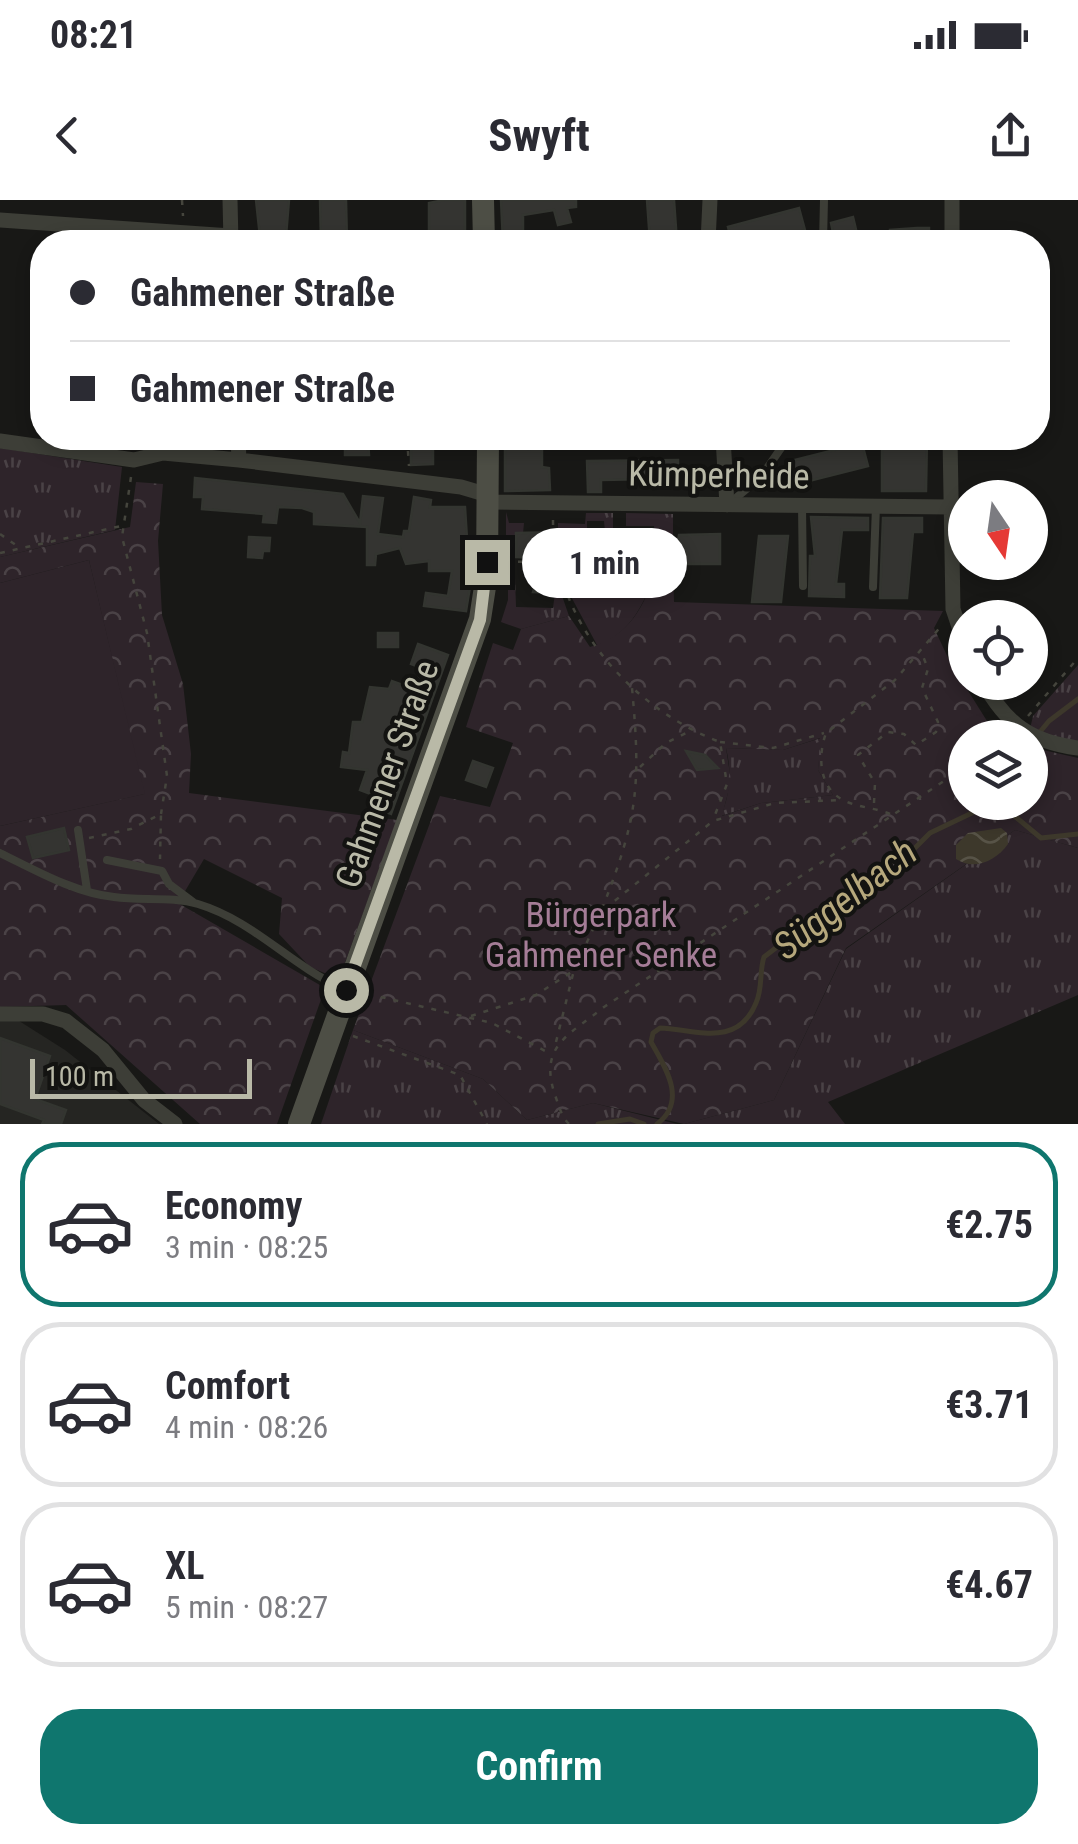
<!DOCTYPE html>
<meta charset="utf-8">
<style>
:root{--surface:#fff;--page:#f7f7f7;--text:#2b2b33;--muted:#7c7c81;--line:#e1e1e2;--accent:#0f766e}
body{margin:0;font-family:"Roboto Condensed",sans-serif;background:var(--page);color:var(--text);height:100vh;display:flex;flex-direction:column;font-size:38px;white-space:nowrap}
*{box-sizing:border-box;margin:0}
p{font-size:32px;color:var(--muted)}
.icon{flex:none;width:55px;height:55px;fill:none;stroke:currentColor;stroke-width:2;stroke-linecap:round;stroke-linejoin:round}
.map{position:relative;height:924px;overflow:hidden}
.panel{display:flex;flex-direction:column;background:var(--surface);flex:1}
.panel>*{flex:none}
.hud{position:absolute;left:30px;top:30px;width:1020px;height:220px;border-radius:40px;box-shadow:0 5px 15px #0003;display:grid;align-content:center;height:220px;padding:0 40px;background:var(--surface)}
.needle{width:65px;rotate:167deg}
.controls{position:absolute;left:948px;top:280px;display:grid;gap:20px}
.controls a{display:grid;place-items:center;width:100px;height:100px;border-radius:50%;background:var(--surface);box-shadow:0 5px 15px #0003;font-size:50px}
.scale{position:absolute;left:30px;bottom:25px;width:222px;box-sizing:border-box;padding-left:10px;border:5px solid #b9b9a7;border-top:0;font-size:28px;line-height:35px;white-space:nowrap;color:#b9b9a7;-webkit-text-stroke:8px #131311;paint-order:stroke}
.end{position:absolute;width:45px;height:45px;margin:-22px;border:12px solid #b9b9a7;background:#111;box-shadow:0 0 0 5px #111}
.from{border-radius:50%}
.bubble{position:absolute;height:70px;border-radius:35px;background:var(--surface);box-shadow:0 5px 15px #0003;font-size:32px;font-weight:700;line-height:70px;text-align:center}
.hud b{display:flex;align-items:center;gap:35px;height:95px;font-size:38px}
.hud b+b{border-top:2px solid var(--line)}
.hud i{width:25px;height:25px;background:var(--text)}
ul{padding:18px 0 0;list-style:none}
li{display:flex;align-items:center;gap:30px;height:165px;margin:0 20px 15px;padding:0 20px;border:5px solid var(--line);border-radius:40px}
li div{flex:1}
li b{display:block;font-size:38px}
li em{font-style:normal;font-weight:700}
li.current{border-color:var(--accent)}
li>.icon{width:90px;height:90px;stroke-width:1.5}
.button{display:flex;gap:20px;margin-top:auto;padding:20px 40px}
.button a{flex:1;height:115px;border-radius:40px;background:var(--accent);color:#fff;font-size:40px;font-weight:700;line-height:115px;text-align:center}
.status{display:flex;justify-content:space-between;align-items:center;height:70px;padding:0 50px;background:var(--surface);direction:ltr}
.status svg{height:28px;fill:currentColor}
header{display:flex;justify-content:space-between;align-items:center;height:130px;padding:0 40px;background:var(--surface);font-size:45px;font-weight:700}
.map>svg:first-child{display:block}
.built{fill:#252522}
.grass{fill:url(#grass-tufts)}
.forest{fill:url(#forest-crowns);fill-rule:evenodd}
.pitch{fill:#2e242a}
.water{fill:url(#water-waves)}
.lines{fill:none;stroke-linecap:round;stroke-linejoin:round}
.stream{stroke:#3d382b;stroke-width:5}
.building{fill:#343431;stroke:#333530;stroke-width:2.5}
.path{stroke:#45453d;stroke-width:2.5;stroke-dasharray:5 8;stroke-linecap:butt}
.lane{stroke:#3d3e37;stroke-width:8}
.street{stroke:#3d3e37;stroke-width:15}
.secondary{stroke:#4d4e45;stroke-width:22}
.route{stroke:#b9b9a7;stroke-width:12}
.labels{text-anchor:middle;stroke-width:8;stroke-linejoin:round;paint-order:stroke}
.street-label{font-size:35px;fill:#b9b9a7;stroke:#131311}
.park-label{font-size:35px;fill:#a57d97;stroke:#131311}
.water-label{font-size:38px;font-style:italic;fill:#b6a87c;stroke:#131311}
</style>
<div class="status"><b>08:21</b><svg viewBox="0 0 49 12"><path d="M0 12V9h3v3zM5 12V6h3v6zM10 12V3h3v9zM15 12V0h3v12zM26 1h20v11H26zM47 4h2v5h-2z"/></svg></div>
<header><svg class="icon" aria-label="back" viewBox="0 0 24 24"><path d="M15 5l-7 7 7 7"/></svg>Swyft<svg class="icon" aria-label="share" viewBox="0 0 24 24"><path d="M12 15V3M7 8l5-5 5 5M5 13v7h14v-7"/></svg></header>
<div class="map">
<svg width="1078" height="924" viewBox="0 0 1078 924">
<defs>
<pattern id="grass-tufts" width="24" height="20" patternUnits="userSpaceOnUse" patternTransform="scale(2.5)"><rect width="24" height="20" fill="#2e242a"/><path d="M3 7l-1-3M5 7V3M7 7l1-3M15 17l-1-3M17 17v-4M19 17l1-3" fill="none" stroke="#4a4246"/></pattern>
<pattern id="forest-crowns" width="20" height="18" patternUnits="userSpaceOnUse" patternTransform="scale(2.5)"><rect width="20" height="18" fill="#2e242a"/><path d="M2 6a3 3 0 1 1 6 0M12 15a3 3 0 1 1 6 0" fill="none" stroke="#4a4246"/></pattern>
<pattern id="water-waves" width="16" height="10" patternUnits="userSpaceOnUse" patternTransform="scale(2.5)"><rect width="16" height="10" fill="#3d382b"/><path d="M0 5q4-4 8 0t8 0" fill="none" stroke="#575347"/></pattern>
</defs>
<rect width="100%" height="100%" fill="#181816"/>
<path class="built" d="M16 819 65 850 159 924H0V820Z"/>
<path class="grass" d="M0 248 122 267 115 330 0 357Z
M506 312 509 323H524L523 333 516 334V357L506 358Z
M586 313H613V331H605L604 321H587V331L558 330V323L585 324Z
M626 313 673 314V370L658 368C645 400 632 434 597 445L567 389 563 370H603L604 362H658L654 326H626Z
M508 378H515L516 407 553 408 555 393 560 390 569 416 521 429 501 422 508 400Z
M1078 465V544L1030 529 1033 516Z
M821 538 818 570 833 595 761 603 721 616C730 594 732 571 726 548L783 550Z
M1015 630 1078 648V795L828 902 845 924H684L774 900 846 749Z
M353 830 483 879 527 920 593 903 677 924H321Z"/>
<path class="forest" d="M136 282 163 284 158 341 162 415 183 484 191 554 189 593 397 620 339 779 310 767 279 734 282 698 204 659 178 703 325 788 277 924H200L66 805 0 807V626L144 594 89 360 0 383V357L130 327Z
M658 368 673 370 674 402 943 411 934 428 950 462 997 537 965 538V602H1030V547L1078 558V648L1015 630 846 748 774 900 684 924 593 903 527 920 483 879 353 830 440 596 490 607 513 543 466 527 493 443 513 450 521 429 569 416 590 447C631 435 643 407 658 368ZM820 538 818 570 833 595 761 603 722 616 731 581 726 548 783 550Z"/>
<path class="pitch" d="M89 360 145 594 0 626V383Z"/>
<path class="water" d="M1001 628 1007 633 1008 644C996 661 974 671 956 659V645L968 633Z"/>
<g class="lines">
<path class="stream" d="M1030 544 1049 521 1078 499
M991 608 1012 614 1041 638 1078 634
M598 924 630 919 644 924
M657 924C688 901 665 867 651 842L653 833 660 828C694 829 737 849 756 803 763 788 759 772 764 757L880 668 910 653 930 633 995 602"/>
</g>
<path class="building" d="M256 0H289L286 36 260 37Z
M320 0H346L347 42H321Z
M444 0H465V42L429 40V3Z
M501 0H576V7L567 8 571 22 558 25 554 10 523 15V42H503Z
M647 0H674L677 42H650Z
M799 8 805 30 759 42H732L728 27Z
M853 17 859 42H835L831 23Z
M917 28H929V42H890V30Z
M345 238H368L369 255H345Z
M411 238H433V264L411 265Z
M505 238H529V249L542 248V267L549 268 550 290 505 291Z
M882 238H927L926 291H882Z
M862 243 868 266 797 284 791 261Z
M678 260V286H650V279L601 280V292H588L587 261Z
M195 278 343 294 360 323 363 296 383 298 378 334 403 337 404 331H409L414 297 431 300 430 307H465L470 387 466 411 424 406 426 393 448 396 452 371H429V361L406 364 400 348 376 354 375 365H367V327L314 324V312L302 308 278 307 276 323 263 322 264 314 202 309 203 297H194Z
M811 317 868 318V330H842L836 384H844V397L809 396 810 356H815Z
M883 318H922V332H913L907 398H880Z
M613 331 612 362H575V370L556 371 555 393 533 392 543 358 516 357V333Z
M720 334V364H674L679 335Z
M759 336H788L781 402H752Z
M249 337 270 338 269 351H263L262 358 248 357Z
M378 433H398V447H378Z
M418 444 448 455 391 614 372 607 376 596 360 590 367 570 341 567 343 552 349 553 353 522H362L370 487 389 489 392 481 414 489 422 468 411 464Z
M686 551 705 555 718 568 697 570Z
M473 561 493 568 486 587 466 580Z
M64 628 69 650 33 658 27 637Z
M0 838 50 856 35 899 66 910 61 924H42L44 920 0 904Z"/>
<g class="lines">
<path class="path" d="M182 0 183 16
M407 238 409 266
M131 277 122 337 147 433 167 576 161 614
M553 320C553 420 630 508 720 542L727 584 713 620
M0 334 20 348
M548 349H568
M0 353 121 326
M505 362 557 361
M1028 516 1078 458
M720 542 773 548 824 533
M640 567 666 543 690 531
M874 603 875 583 858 555 888 532 904 534 916 545 936 532 938 522 922 488 928 469 921 451
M890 614C876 608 856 607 843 600 818 587 818 555 826 533L895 480 943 424
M89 638 131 629 161 614 160 659
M602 709C638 617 641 586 632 488
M368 794 492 823 549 853
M471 816 536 795 573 771
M353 836 460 875 487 924
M556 842 574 770 601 712 713 621 775 603 842 600
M569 924C561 916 559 906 555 895 538 845 570 835 604 807L965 567"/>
<path class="lane" d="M111 42 113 27
M823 42 824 0
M731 302 761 277 788 238
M802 305 803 386
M873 387 876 306
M78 630 87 690
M0 653C35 670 75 693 114 697 141 701 172 696 198 704 254 721 290 765 342 788
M107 660 162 671 169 684 193 702"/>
<path class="street" d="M230 0 231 42
M952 0V42
M0 20 231 36
M708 42 710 0
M238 238 239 260
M723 238 727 305
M950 238 953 409 965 445
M0 241 134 260 163 253 239 260 461 287 488 295
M488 302 950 307
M983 482C1006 524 1031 542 1078 548
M0 814H43L66 821 103 850 144 900 175 924"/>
<path class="secondary" d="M483 0 484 42
M299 924 480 419 487 374 488 238"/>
</g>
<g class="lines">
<path class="route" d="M346 790 480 420 487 362"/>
</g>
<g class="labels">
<g class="street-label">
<text transform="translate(719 275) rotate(1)" y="12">Kümperheide</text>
<text transform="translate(387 574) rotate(-70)" y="12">Gahmener Straße</text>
</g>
<g class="park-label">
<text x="601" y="727">Bürgerpark<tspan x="601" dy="40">Gahmener Senke</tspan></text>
</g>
<g class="water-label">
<text transform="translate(845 699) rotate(-38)" y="13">Süggelbach</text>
</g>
</g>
</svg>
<div class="controls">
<a><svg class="needle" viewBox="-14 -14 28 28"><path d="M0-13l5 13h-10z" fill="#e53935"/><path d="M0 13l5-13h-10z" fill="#7c7c81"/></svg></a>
<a><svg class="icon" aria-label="locate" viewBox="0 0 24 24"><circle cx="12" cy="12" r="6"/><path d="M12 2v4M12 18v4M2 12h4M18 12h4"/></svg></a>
<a><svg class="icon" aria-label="layers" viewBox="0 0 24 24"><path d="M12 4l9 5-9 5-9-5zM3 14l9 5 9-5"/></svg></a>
</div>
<div class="scale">100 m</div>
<i class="end from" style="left:346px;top:790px"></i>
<i class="end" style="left:487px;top:362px"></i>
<div class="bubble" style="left:522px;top:328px;width:165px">1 min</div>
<div class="hud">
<b><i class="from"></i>Gahmener Straße</b>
<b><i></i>Gahmener Straße</b>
</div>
</div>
<section class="panel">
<ul>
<li class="current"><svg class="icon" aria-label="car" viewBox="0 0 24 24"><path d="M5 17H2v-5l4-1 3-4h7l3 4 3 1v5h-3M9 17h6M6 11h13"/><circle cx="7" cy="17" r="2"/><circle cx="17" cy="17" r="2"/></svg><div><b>Economy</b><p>3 min · 08:25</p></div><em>€2.75</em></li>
<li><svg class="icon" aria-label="car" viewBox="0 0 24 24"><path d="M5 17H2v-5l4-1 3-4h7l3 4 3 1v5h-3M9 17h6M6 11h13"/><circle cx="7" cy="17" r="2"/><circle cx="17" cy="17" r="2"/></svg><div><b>Comfort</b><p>4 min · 08:26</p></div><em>€3.71</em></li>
<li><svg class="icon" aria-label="car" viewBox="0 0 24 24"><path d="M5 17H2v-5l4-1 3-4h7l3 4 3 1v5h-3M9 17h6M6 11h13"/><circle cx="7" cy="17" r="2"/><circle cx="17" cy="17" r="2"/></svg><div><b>XL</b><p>5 min · 08:27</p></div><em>€4.67</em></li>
</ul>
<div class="button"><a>Confirm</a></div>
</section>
